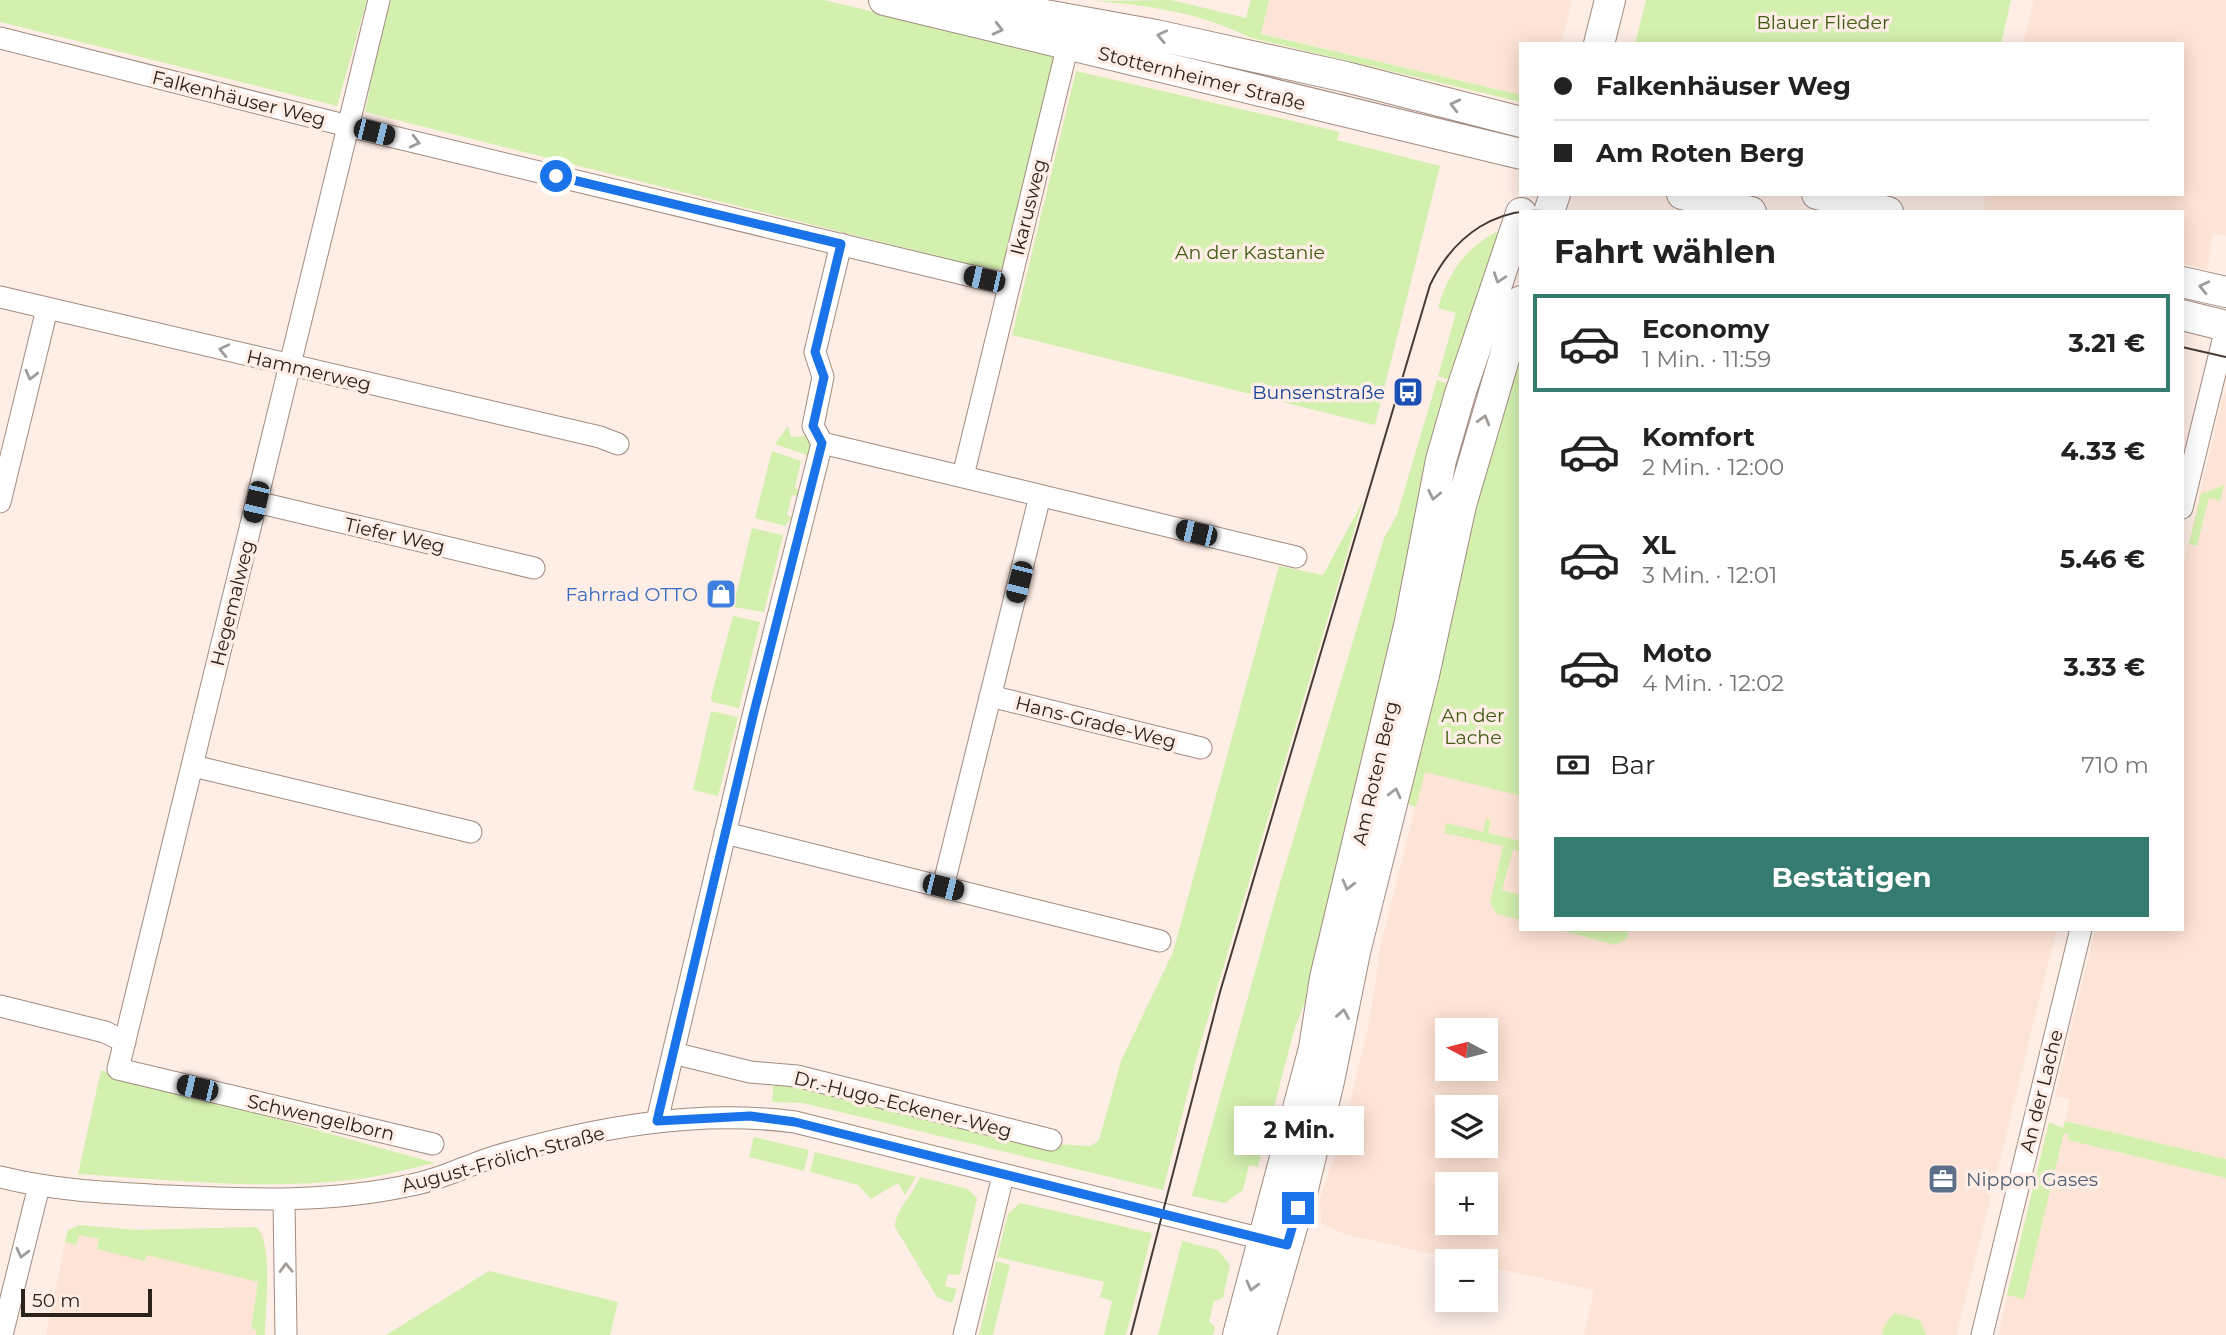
<!DOCTYPE html>
<html lang="de">
<meta charset="utf-8">
<style>
:root{--surface:#fff;--page:#f6f6f6;--text:#222;--muted:#767676;--line:#e0e0e0;--accent:#367b70}
body{margin:0;font-family:Montserrat,sans-serif;background:var(--page);color:var(--text);height:100vh;display:flex;flex-direction:column;font-size:26px;white-space:nowrap}
*{box-sizing:border-box;margin:0}
p{font-size:23px;color:var(--muted)}
.icon{flex:none;width:38px;height:38px;fill:none;stroke:currentColor;stroke-width:2;stroke-linecap:round;stroke-linejoin:round}
.map{position:relative;flex:1;overflow:hidden}
.details{position:absolute;left:1519px;top:210px;width:665px;height:721px;display:flex;flex-direction:column;background:var(--surface);border-radius:0px;box-shadow:0 4px 18px #0003}
.details>*{flex:none}
.hud{position:absolute;left:1519px;top:42px;width:665px;height:154px;border-radius:0px;box-shadow:0 4px 18px #0003;display:grid;align-content:center;height:154px;padding:0 35px;background:var(--surface)}
.needle{width:46px;rotate:277deg}
.controls{position:absolute;left:1435px;top:1018px;display:grid;gap:14px}
.controls a{display:grid;place-items:center;width:63px;height:63px;border-radius:0px;background:var(--surface);box-shadow:0 4px 18px #0003;font-size:35px}
.scale{position:absolute;left:21px;bottom:18px;width:131px;box-sizing:border-box;padding-left:7px;border:4px solid #2b221d;border-top:0;font-size:19px;line-height:24px;white-space:nowrap;color:#2b221d;-webkit-text-stroke:5px #feeee6;paint-order:stroke}
.end{position:absolute;width:32px;height:32px;margin:-16px;border:9px solid #1a73e8;background:#fff;box-shadow:0 0 0 4px #fff}
.from{border-radius:50%}
.bubble{position:absolute;height:49px;border-radius:0px;background:var(--surface);box-shadow:0 4px 18px #0003;font-size:23px;font-weight:700;line-height:49px;text-align:center}
.car{position:absolute;width:21px;height:42px;margin:-21px -10px;border-radius:9px;box-shadow:0 0 5px 2px #0007;background:linear-gradient(#222 24%,#8ab4d8 0 40%,#222 0 76%,#8ab4d8 0 86%,#222 0)}
.hud b{display:flex;align-items:center;gap:24px;height:66px;font-size:26px}
.hud b+b{border-top:2px solid var(--line)}
.hud i{width:18px;height:18px;background:var(--text)}
ul{padding:0;list-style:none}
li{display:flex;align-items:center;gap:21px;height:98px;margin:0 14px 10px;padding:0 21px;border:4px solid transparent;border-radius:0px}
li div{flex:1}
li b{display:block;font-size:26px}
li em{font-style:normal;font-weight:700}
li.on{border-color:var(--accent)}
li>.icon{width:63px;height:63px;stroke-width:1.5}
h2{padding:0 35px;font-size:32px;line-height:84px}
.pay{display:flex;align-items:center;gap:18px;height:77px;padding:0 35px;font-size:26px}
.pay p{margin-inline-start:auto}
.primary-button{display:flex;gap:14px;margin-top:auto;padding:14px 35px}
.primary-button a{flex:1;height:80px;border-radius:0px;background:var(--accent);color:#fff;font-size:28px;font-weight:700;line-height:80px;text-align:center}
.map>svg:first-child{display:block}
.built{fill:#fee4d6;fill-rule:evenodd}
.green{fill:#d4f0af}
.lines{fill:none;stroke-linecap:round;stroke-linejoin:round}
.minor-casing{stroke:#a28b7f;stroke-width:23}
.secondary-casing{stroke:#a28b7f;stroke-width:32}
.minor{stroke:#fff;stroke-width:21}
.secondary{stroke:#fff;stroke-width:30}
.tram{stroke:#463c36;stroke-width:2}
.oneway{stroke:#a09c99}
.route{stroke:#1a73e8;stroke-width:9}
.labels{text-anchor:middle;stroke-width:7;stroke-linejoin:round;paint-order:stroke}
.park-label{font-size:19px;fill:#425b12;stroke:#feeee6}
.street-label{font-size:19px;fill:#2b221d;stroke:#feeee6}
.transit-label{font-size:19px;fill:#164399;stroke:#feeee6;text-anchor:end}
.shop-label{font-size:19px;fill:#366cbe;stroke:#feeee6;text-anchor:end}
.service-label{font-size:19px;fill:#4e5e75;stroke:#feeee6;text-anchor:start}
</style>
<div class="map">
<svg width="2226" height="1335" viewBox="0 0 2226 1335">
<rect width="100%" height="100%" fill="#feeee6"/>
<path class="built" d="M1269 0H1572L1561 44H1521V95L1261 33Z
M2034 0H2226V236L2213 233 2207 270 2182 263V212H1982L1986 194H2182V44H2023Z
M2226 392V1159L2065 1121 2070 1099 2055 1096 2095 929H2182V570L2222 399Z
M1416 760 1521 788V929H2057L1956 1335H1584L1594 1290 1486 1266V1262H1466L1344 1234 1321 1223 1320 1198 1342 1136 1371 1014 1380 948 1415 807 1404 803ZM1447 1031H1486V1069H1447ZM1447 1108H1486V1146H1447ZM1447 1185H1486V1223H1447Z
M2048 1126 2069 1134 2068 1140 2226 1178V1335H1998Z
M80 1225 136 1230 256 1227 263 1234 266 1254 265 1335H46L68 1230Z"/>
<path class="green" d="M0 0H367L337 106 0 22Z
M387 0H824L1056 55 1005 265 996 271 365 112Z
M1171 0 1246 18 1251 0H1269L1261 34 1521 95V102L1251 38C1202 13 1147 5 1093 1Z
M1646 0H2011L2001 44H1635Z
M1076 71 1340 132 1337 140 1440 166 1375 425 1012 335Z
M1506 227 1450 380 1438 376 1456 313 1438 308C1449 269 1469 244 1506 227Z
M1521 359V796L1425 772 1416 807 1404 803 1487 466Z
M1437 380 1448 384 1413 555 1311 986 1294 1031 1258 1167 1249 1165 1243 1190 1225 1203 1192 1196 1278 890 1384 538 1397 515Z
M788 426 791 437 805 436 811 445 809 456 775 444Z
M772 451 801 461 795 487 800 493 799 496 792 495 787 515 792 517 785 526 755 518Z
M2224 485 2220 501 2209 498 2197 546 2189 544 2201 494Z
M1363 501 1200 1045 1163 1190 803 1103 772 1102 774 1080 1048 1149 1054 1144 1091 1146 1099 1140 1121 1061 1173 952 1279 566 1323 575Z
M752 528 783 535 764 612 733 607Z
M733 616 760 622 739 708 712 702 711 697Z
M711 711 738 717 718 796 693 790Z
M1486 819 1491 820 1488 833 1521 841V851L1513 850 1502 890 1521 895V920L1497 914 1490 903 1503 846 1444 833 1446 823 1483 832Z
M1629 929 1627 938 1616 945 1560 930Z
M101 1070 435 1163C407 1169 379 1177 351 1180 260 1190 169 1180 78 1174Z
M2065 1121 2226 1159V1178L2068 1140 2069 1134 2064 1133 2024 1299 2007 1295 2049 1122 2063 1128Z
M754 1137 809 1150 804 1171 749 1157Z
M815 1152 916 1177 905 1195 898 1183 871 1199 858 1185 810 1172Z
M920 1177 968 1189 977 1198 960 1275 948 1274 945 1286 957 1289 952 1303 937 1297 895 1227C895 1210 913 1195 920 1177Z
M1020 1203 1152 1233 1126 1335H1104L1112 1301 1100 1297 1104 1282 997 1257 1008 1214Z
M80 1225 136 1230 256 1227C274 1244 265 1309 265 1335H256L257 1330 251 1328 258 1282 147 1255 145 1261 97 1249 99 1239 79 1235 76 1245 65 1242 68 1230Z
M1182 1241 1218 1250 1230 1265 1223 1298 1214 1301 1209 1322 1215 1327 1213 1335H1158Z
M996 1261 1010 1265 993 1335H979Z
M489 1271 618 1302 610 1335H386Z
M1894 1313 1920 1320 1926 1335H1882L1884 1326Z"/>
<g class="lines">
<g class="minor-casing">
<path id="minor" d="M379 0 118 1069 433 1144
M0 38 348 126 1009 285
M0 297 600 437 618 444
M822 443 1296 557
M963 476 1071 32
M0 502 47 309
M256 502 534 568
M2182 508 2226 328
M990 696 1201 748
M193 766 471 832
M725 833 1160 941
M943 887 1040 496
M0 1006 105 1032 125 1042
M673 1053 750 1072 797 1076 1051 1140
M657 1121 753 716 822 443 813 426 823 377 815 352 841 244
M0 1177C56 1191 111 1193 168 1196 253 1200 333 1203 416 1184 444 1178 470 1164 497 1156 593 1128 695 1109 795 1122L1275 1242
M284 1200 286 1335
M2 1335 39 1186
M964 1335 1003 1176
M1982 1335 2081 929"/>
</g>
<g class="secondary-casing">
<path id="secondary" d="M884 0 1521 154
M962 0 1156 35 1346 77 1521 122
M1599 44 1610 0
M1682 194 1751 212
M1817 194 1888 212
M1549 212 1555 194
M2182 282 2226 292
M2182 315 2226 326
M1238 1335 1314 1048 1325 978 1409 626 1441 460 1460 394 1521 213
M1261 1335 1303 1189 1329 1081 1355 952 1424 675 1461 505 1521 301"/>
</g>
<use href="#minor" class="minor"/>
<use href="#secondary" class="secondary"/>
<path class="tram" d="M2182 347 2226 357
M1131 1335 1220 992 1430 285C1454 235 1498 204 1553 212"/>
</g>
<defs><path id="oneway-chevron" d="M-2-3.5L2.5 0L-2 3.5" fill="none" stroke-width="1.6" stroke-linecap="round" stroke-linejoin="round" transform="scale(1.75)"/></defs>
<g class="oneway">
<use href="#oneway-chevron" transform="translate(998 29) rotate(14)"/>
<use href="#oneway-chevron" transform="translate(1162 36) rotate(-168)"/>
<use href="#oneway-chevron" transform="translate(1455 105) rotate(-166)"/>
<use href="#oneway-chevron" transform="translate(415 142) rotate(14)"/>
<use href="#oneway-chevron" transform="translate(1499 278) rotate(109)"/>
<use href="#oneway-chevron" transform="translate(2204 287) rotate(-167)"/>
<use href="#oneway-chevron" transform="translate(224 350) rotate(-167)"/>
<use href="#oneway-chevron" transform="translate(31 375) rotate(104)"/>
<use href="#oneway-chevron" transform="translate(1484 420) rotate(-74)"/>
<use href="#oneway-chevron" transform="translate(1434 495) rotate(102)"/>
<use href="#oneway-chevron" transform="translate(1395 793) rotate(-76)"/>
<use href="#oneway-chevron" transform="translate(1348 885) rotate(105)"/>
<use href="#oneway-chevron" transform="translate(1343 1014) rotate(-80)"/>
<use href="#oneway-chevron" transform="translate(22 1253) rotate(104)"/>
<use href="#oneway-chevron" transform="translate(286 1268) rotate(-92)"/>
<use href="#oneway-chevron" transform="translate(1252 1286) rotate(105)"/>
</g>
<g class="lines">
<path class="route" d="M556 176 841 244 815 352 824 377 813 426 822 443 753 716 657 1121 750 1116 795 1122 1287 1245 1298 1208"/>
</g>
<defs>
<g id="bus-square" transform="scale(1.575)"><rect x="-9" y="-9" width="18" height="18" rx="4" fill="#1a4fb4" stroke="#feeee6"/><path d="M-5-6H5V4H4V6H2V4H-2V6H-4V4H-5ZM-3.5-4V0h7V-4ZM-3.5 1.2v1.5H-2V1.2ZM2 1.2v1.5H3.5V1.2Z" fill="#fff"/></g>
<g id="shop-square" transform="scale(1.575)"><rect x="-9" y="-9" width="18" height="18" rx="4" fill="#3f7fe0" stroke="#feeee6"/><path d="M-5-2.5h2.3a2.7 3.5 0 0 1 5.4 0H5L5.5 6h-11ZM-1.5-2.5h3a1.5 2.3 0 0 0-3 0Z" fill="#fff"/></g>
<g id="office-square" transform="scale(1.575)"><rect x="-9" y="-9" width="18" height="18" rx="4" fill="#5c6f8a" stroke="#feeee6"/><path d="M-6-3h4V-5.5h4V-3h4V5H-6ZM-1-4.5V-3h2v-1.5ZM-6 0V1H6V0Z" fill="#fff"/></g>
</defs>
<g fill-rule="evenodd">
<use href="#bus-square" x="1408" y="392"/>
<use href="#shop-square" x="721" y="594"/>
<use href="#office-square" x="1943" y="1179"/>
</g>
<g class="labels">
<g class="park-label">
<text x="1823" y="29">Blauer Flieder</text>
<text x="1250" y="259">An der Kastanie</text>
<text x="1473" y="722">An der<tspan x="1473" dy="22">Lache</tspan></text>
</g>
<g class="street-label">
<text transform="translate(1202 78) rotate(14)" y="7">Stotternheimer Straße</text>
<text transform="translate(239 98) rotate(14)" y="7">Falkenhäuser Weg</text>
<text transform="translate(1028 207) rotate(-76)" y="7">Ikarusweg</text>
<text transform="translate(309 370) rotate(13)" y="7">Hammerweg</text>
<text transform="translate(395 535) rotate(13)" y="7">Tiefer Weg</text>
<text transform="translate(232 603) rotate(-76)" y="7">Hegemalweg</text>
<text transform="translate(1096 722) rotate(14)" y="7">Hans-Grade-Weg</text>
<text transform="translate(1375 773) rotate(-77)" y="7">Am Roten Berg</text>
<text transform="translate(2041 1091) rotate(-76)" y="7">An der Lache</text>
<text transform="translate(903 1104) rotate(14)" y="7">Dr.-Hugo-Eckener-Weg</text>
<text transform="translate(321 1117) rotate(13)" y="7">Schwengelborn</text>
<text transform="translate(503 1159) rotate(-15)" y="7">August-Frölich-Straße</text>
</g>
<g class="transit-label">
<text x="1385" y="399">Bunsenstraße</text>
</g>
<g class="shop-label">
<text x="698" y="601">Fahrrad OTTO</text>
</g>
<g class="service-label">
<text x="1966" y="1186">Nippon Gases</text>
</g>
</g>
</svg>
<div class="controls">
<a><svg class="needle" viewBox="-14 -14 28 28"><path d="M0-13l5 13h-10z" fill="#e53935"/><path d="M0 13l5-13h-10z" fill="#767676"/></svg></a>
<a><svg class="icon" aria-label="layers" viewBox="0 0 24 24"><path d="M12 4l9 5-9 5-9-5zM3 14l9 5 9-5"/></svg></a>
<a>+</a>
<a>−</a>
</div>
<div class="scale">50 m</div>
<i class="end from" style="left:556px;top:176px"></i>
<i class="end" style="left:1298px;top:1208px"></i>
<div class="bubble" style="left:1234px;top:1106px;width:130px">2 Min.</div>
<i class="car" style="left:374px;top:132px;rotate:104deg"></i>
<i class="car" style="left:984px;top:279px;rotate:283deg"></i>
<i class="car" style="left:256px;top:502px;rotate:193deg"></i>
<i class="car" style="left:1196px;top:533px;rotate:283deg"></i>
<i class="car" style="left:1019px;top:582px;rotate:194deg"></i>
<i class="car" style="left:943px;top:887px;rotate:104deg"></i>
<i class="car" style="left:197px;top:1088px;rotate:283deg"></i>
<div class="hud">
<b><i class="from"></i>Falkenhäuser Weg</b>
<b><i></i>Am Roten Berg</b>
</div>
<section class="details">
<h2>Fahrt wählen</h2>
<ul>
<li class="on"><svg class="icon" aria-label="car" viewBox="0 0 24 24"><path d="M5 17H2v-5l4-1 3-4h7l3 4 3 1v5h-3M9 17h6M6 11h13"/><circle cx="7" cy="17" r="2"/><circle cx="17" cy="17" r="2"/></svg><div><b>Economy</b><p>1 Min. · 11:59</p></div><em>3.21 €</em></li>
<li><svg class="icon" aria-label="car" viewBox="0 0 24 24"><path d="M5 17H2v-5l4-1 3-4h7l3 4 3 1v5h-3M9 17h6M6 11h13"/><circle cx="7" cy="17" r="2"/><circle cx="17" cy="17" r="2"/></svg><div><b>Komfort</b><p>2 Min. · 12:00</p></div><em>4.33 €</em></li>
<li><svg class="icon" aria-label="car" viewBox="0 0 24 24"><path d="M5 17H2v-5l4-1 3-4h7l3 4 3 1v5h-3M9 17h6M6 11h13"/><circle cx="7" cy="17" r="2"/><circle cx="17" cy="17" r="2"/></svg><div><b>XL</b><p>3 Min. · 12:01</p></div><em>5.46 €</em></li>
<li><svg class="icon" aria-label="car" viewBox="0 0 24 24"><path d="M5 17H2v-5l4-1 3-4h7l3 4 3 1v5h-3M9 17h6M6 11h13"/><circle cx="7" cy="17" r="2"/><circle cx="17" cy="17" r="2"/></svg><div><b>Moto</b><p>4 Min. · 12:02</p></div><em>3.33 €</em></li>
</ul>
<div class="pay"><svg class="icon" aria-label="cash" viewBox="0 0 24 24"><path d="M3 7h18v10H3z"/><circle cx="12" cy="12" r="2"/></svg>Bar<p>710 m</p></div>
<div class="primary-button"><a>Bestätigen</a></div>
</section>
</div>
